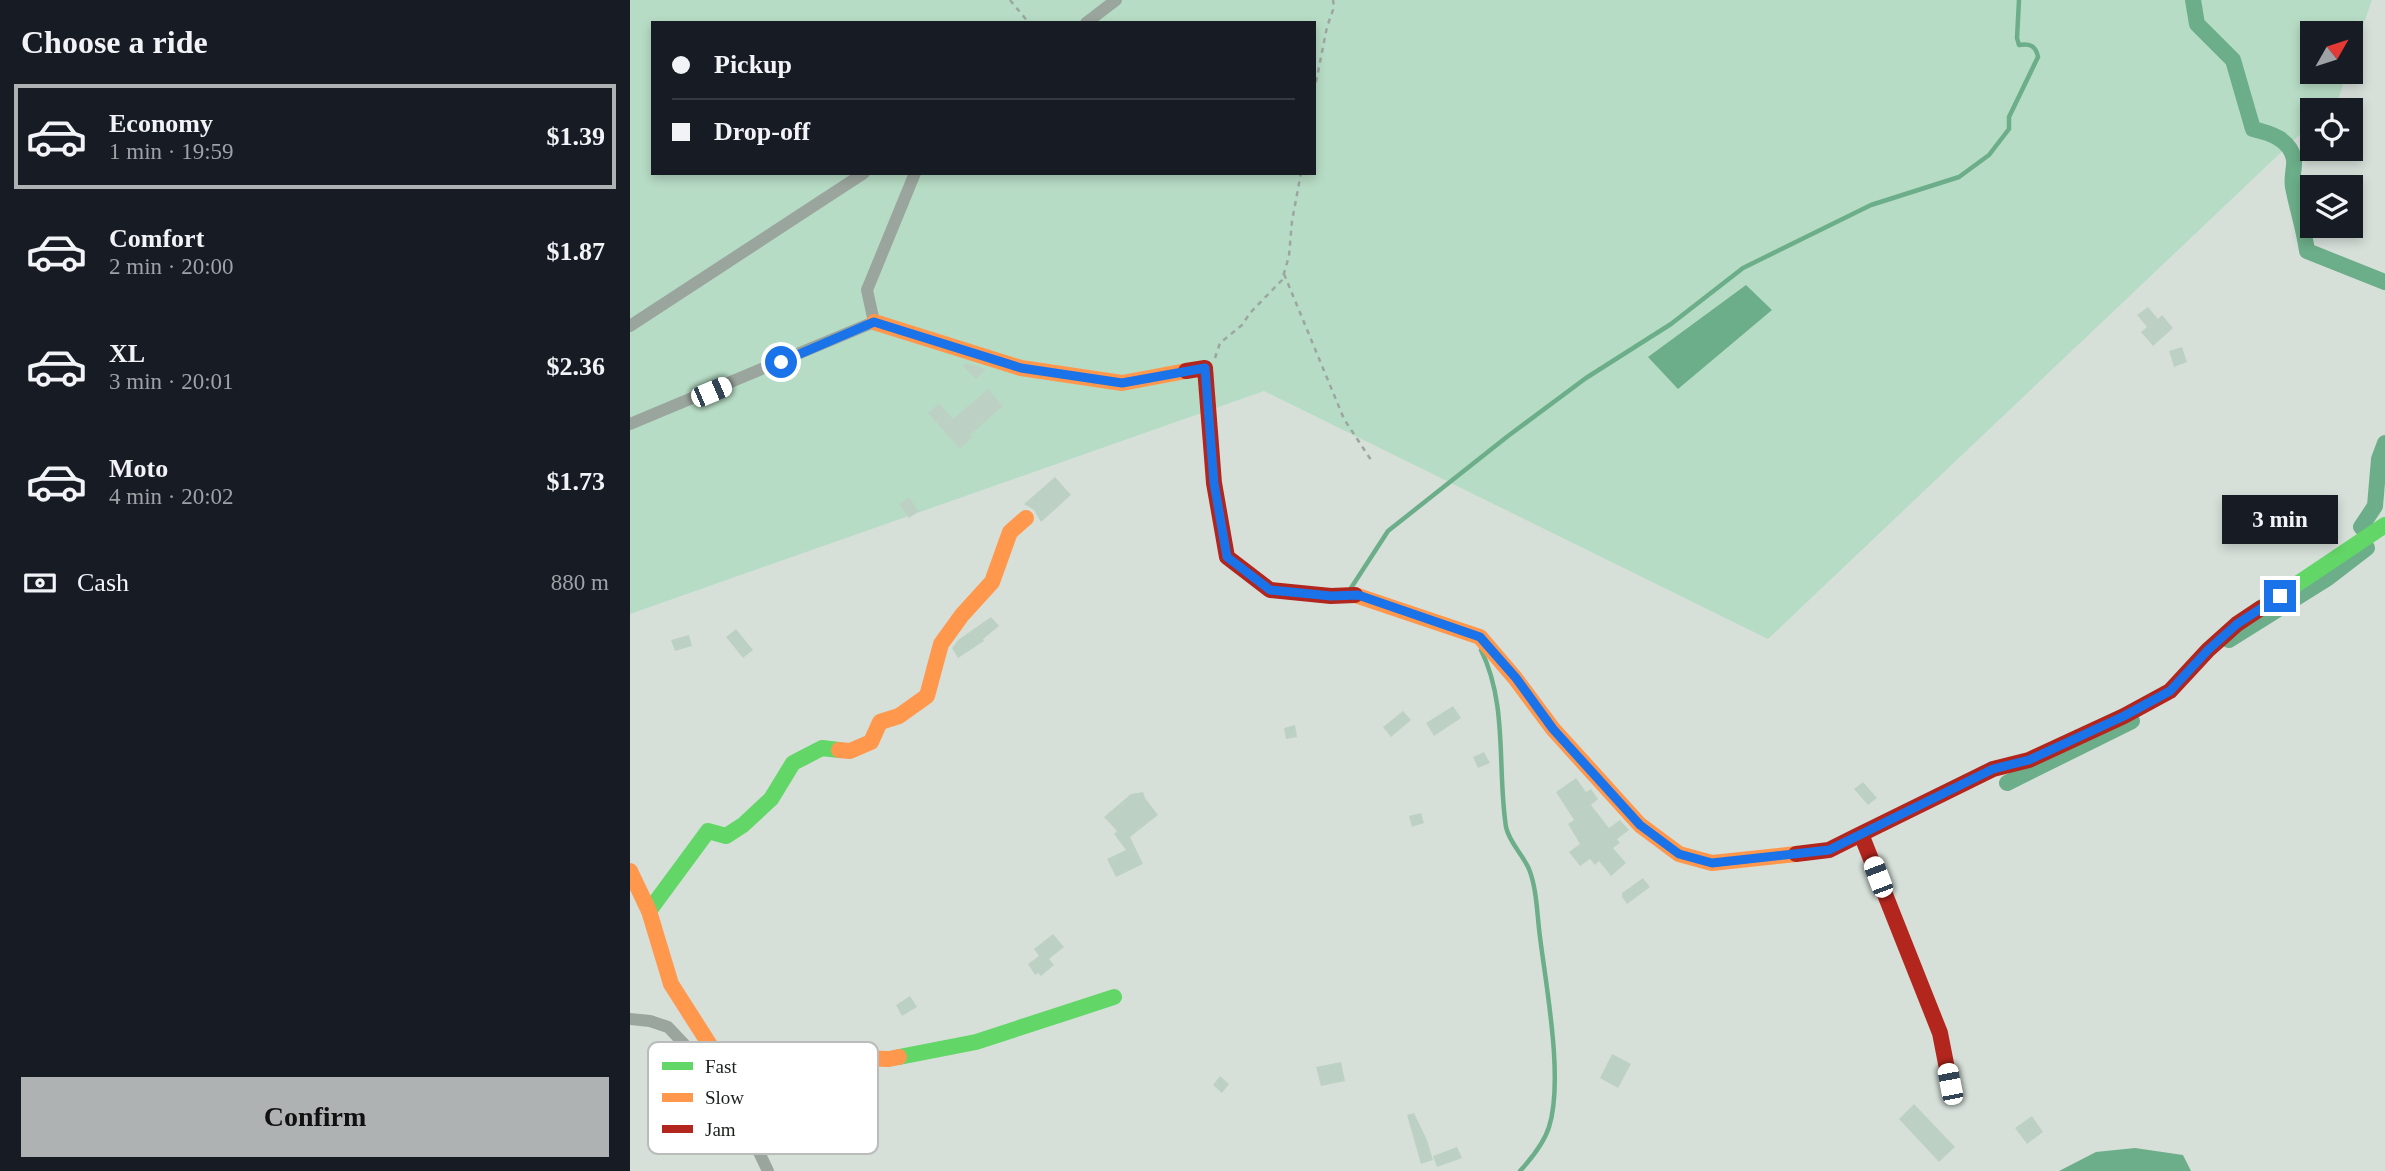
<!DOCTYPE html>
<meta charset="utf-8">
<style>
:root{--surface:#171b24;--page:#242831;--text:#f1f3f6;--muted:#9ea1a6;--line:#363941;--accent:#aeb2b2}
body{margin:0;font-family:Georgia,serif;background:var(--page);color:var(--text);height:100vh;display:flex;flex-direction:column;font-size:26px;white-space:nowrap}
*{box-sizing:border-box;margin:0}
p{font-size:23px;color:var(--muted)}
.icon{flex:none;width:38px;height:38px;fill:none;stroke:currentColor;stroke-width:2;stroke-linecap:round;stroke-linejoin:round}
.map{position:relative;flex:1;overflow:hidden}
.panel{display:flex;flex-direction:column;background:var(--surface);width:630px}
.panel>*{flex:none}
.hud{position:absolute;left:21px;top:21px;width:665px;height:154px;border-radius:0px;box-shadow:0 4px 10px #0003;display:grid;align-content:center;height:154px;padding:0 21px;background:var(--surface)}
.needle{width:46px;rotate:51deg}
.tools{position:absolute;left:1670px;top:21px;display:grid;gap:14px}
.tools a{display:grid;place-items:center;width:63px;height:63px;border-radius:0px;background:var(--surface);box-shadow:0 4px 10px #0003;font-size:35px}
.end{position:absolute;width:32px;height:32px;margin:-16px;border:9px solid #1a73e8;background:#fff;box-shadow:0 0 0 4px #fff}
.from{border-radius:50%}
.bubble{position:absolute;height:49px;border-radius:0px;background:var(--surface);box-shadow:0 4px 10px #0003;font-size:23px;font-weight:800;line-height:49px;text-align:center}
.car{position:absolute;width:21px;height:42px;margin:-21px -10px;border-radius:9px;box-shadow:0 0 5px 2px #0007;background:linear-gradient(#fff 24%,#345 0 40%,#fff 0 76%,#345 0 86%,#fff 0)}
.hud b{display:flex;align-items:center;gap:24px;height:66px;font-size:26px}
.hud b+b{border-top:2px solid var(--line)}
.hud i{width:18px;height:18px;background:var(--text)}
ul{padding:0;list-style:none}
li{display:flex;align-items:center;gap:21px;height:105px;margin:0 14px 10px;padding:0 7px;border:4px solid transparent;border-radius:0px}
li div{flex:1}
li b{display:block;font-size:26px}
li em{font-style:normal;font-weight:800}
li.on{border-color:var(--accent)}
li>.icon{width:63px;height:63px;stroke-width:1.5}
h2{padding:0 21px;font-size:32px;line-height:84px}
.pay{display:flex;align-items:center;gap:18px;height:77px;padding:0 21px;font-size:26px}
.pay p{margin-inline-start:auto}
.button{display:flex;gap:14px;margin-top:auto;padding:14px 21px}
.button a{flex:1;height:80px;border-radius:0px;background:var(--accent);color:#111;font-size:28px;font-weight:800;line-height:80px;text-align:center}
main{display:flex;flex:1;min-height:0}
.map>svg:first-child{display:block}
.green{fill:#b7dcc5;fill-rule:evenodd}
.water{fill:#6cae89}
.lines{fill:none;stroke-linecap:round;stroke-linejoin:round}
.stream{stroke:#6cae89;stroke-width:4.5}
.canal{stroke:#6cae89;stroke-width:16}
.building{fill:#bcd1c4}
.path{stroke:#9ca6a0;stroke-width:2.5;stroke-dasharray:5 5;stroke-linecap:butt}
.street{stroke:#9aa59e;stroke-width:12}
.fast{stroke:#63d668;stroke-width:16}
.slow{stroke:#ff974d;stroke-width:16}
.jam{stroke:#b3261e;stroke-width:16}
.route{stroke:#1a73e8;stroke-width:9}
.key{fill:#fff;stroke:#babcbb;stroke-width:2}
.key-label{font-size:19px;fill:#191f1b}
</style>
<main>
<section class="panel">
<h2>Choose a ride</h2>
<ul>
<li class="on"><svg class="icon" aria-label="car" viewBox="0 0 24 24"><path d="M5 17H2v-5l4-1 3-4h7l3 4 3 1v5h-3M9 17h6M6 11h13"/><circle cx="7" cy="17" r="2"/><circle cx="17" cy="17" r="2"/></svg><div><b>Economy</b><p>1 min · 19:59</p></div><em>$1.39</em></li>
<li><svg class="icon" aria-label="car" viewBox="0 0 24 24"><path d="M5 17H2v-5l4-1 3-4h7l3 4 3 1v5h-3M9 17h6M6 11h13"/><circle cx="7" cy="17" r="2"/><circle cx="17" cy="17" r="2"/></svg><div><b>Comfort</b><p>2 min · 20:00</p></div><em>$1.87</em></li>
<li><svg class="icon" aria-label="car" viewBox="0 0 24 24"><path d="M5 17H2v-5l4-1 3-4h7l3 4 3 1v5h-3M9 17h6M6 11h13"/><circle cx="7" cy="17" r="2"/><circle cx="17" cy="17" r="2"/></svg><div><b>XL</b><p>3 min · 20:01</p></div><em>$2.36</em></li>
<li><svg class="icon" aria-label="car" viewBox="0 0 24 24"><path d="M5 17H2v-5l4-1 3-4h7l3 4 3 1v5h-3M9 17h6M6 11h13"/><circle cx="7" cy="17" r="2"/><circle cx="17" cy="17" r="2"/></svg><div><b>Moto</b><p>4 min · 20:02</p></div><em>$1.73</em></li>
</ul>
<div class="pay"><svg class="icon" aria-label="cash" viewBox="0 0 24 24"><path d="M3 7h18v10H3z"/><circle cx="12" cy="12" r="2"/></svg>Cash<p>880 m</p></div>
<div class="button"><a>Confirm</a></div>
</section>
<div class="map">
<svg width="1755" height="1171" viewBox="0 0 1755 1171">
<rect width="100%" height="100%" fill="#d6e0d9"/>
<path class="green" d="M0 0H1742L1720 63V33H1682V72H1717L1709 97 1695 110H1682V123L1138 639 634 391 0 614ZM23 23H684V173H23Z"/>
<path class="water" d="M1116 285 1142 310 1048 389 1018 357Z
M1505 1148 1553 1155 1561 1171H1429L1466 1152Z"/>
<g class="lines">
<path class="stream" d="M721 588 758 531 878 436 956 378 1041 324 1113 268 1241 205 1329 177 1359 155 1379 129V117L1408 57C1406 46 1400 43 1389 45L1387 38 1389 0
M851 650C878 704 867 769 876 827 879 842 893 855 899 869 907 889 907 915 910 937 916 986 934 1080 919 1127 914 1143 901 1159 890 1171"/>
<path class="canal" d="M1563 0 1567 24 1603 60 1623 129C1640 133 1660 139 1664 159 1665 168 1661 178 1663 187 1667 208 1674 229 1677 251L1755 282
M1731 527 1745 506 1749 459 1755 443
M1599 640 1698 578 1737 548
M1377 783 1502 721"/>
</g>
<path class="building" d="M1518 307 1528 319 1532 315 1543 328 1523 346 1511 332 1517 327 1507 315Z
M1552 347 1557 362 1544 367 1539 351Z
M336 363 356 369 346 379 333 366Z
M358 389 373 406 340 435 342 438 330 449 298 413 309 403 323 419Z
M425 477 441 495 411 522 404 510 394 504Z
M279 497 289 511 279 518 269 504Z
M361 617 369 626 353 639 354 641 328 658 322 648 328 640Z
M106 629 123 650 113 658 96 637Z
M59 635 62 646 45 651 41 640Z
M823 706 831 718 804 736 796 723Z
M773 711 781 720 761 737 753 727Z
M665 725 667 737 656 739 654 728Z
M854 752 860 763 848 768 843 757Z
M946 778 956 792 961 789 968 799 961 805 979 828 990 820 999 830 987 839 990 843 983 848 996 863 981 876 969 861 965 865 960 859 950 866 939 852 950 844 938 824 944 820 926 792Z
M1233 782 1247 798 1238 805 1224 789Z
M513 792 515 798 528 815 500 837 513 864 486 877 477 859 496 850 484 834 487 831 474 817 501 794Z
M791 813 794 823 782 827 779 816Z
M1013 878 1020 887 997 904 992 897V893Z
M423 934 434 947 419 959 424 965 411 976 408 973 405 975 398 964 409 956 404 949Z
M280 996 287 1007 272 1016 266 1005Z
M982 1054 1001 1064 988 1088 970 1078Z
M711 1062 715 1081 691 1086 686 1067Z
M590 1076 599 1084 592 1093 583 1085Z
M1284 1104 1325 1147 1309 1162 1269 1119Z
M784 1113 797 1140 803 1160 791 1164 777 1115Z
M1402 1116 1413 1132 1397 1144 1385 1128Z
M827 1147 832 1158 807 1167 803 1156Z"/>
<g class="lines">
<path class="path" d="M380 0 399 23
M684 92 697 27 704 7 703 0
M684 129V136
M654 274 714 419 743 463
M585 358 590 343 612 325 620 313 652 280 659 256 662 221 671 173"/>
<path class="street" d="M456 23 486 0
M0 326 234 173
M0 424 244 322 237 290 285 173
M0 1019 20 1021 38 1027 55 1045 64 1060 99 1075 109 1110 138 1171"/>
<path class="fast" d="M1631 608 1755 525
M19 911 78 831 96 836 113 825 141 799 163 763 192 748 209 750
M269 1057 346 1042 484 997"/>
<path class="slow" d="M244 322 391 368 492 383 556 371
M725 595 850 637 885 678 923 729 1010 825 1049 854 1082 863 1166 854
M209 750 220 751 241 742 250 722 269 716 297 696 311 644 332 615 362 582 380 532 396 518
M0 871 19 911 41 984 99 1075 119 1064H173L222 1058 259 1059 269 1057"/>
<path class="jam" d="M556 371 575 368 584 483 597 557 640 590 701 596 725 595
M1231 834 1363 769 1399 760 1494 716 1540 691 1578 650 1607 624 1631 608
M1166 854 1199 850 1231 834 1310 1033 1320 1084"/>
</g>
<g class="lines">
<path class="route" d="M151 362 244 322 391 368 492 383 575 368 584 483 597 557 640 590 701 596 728 595 850 637 886 678 923 729 1010 825 1049 854 1082 863 1199 850 1363 769 1399 760 1494 716 1540 691 1578 650 1607 624 1650 596"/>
</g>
<rect x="18" y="1042" width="230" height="112" rx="10" class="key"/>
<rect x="32" y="1062" width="31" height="8" fill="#63d668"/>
<rect x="32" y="1093" width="31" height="9" fill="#ff974d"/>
<rect x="32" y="1125" width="31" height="8" fill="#b3261e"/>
<g class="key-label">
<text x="75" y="1073">Fast</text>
<text x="75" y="1104">Slow</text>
<text x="75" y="1136">Jam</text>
</g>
</svg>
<div class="tools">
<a><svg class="needle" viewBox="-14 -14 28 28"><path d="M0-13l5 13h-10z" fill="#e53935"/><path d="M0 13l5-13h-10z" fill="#9ea1a6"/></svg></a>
<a><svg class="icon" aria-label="locate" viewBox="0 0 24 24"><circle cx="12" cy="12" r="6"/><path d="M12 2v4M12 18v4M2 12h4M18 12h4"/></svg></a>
<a><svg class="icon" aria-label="layers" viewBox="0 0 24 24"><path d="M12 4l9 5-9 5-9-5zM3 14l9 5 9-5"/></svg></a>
</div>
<i class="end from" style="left:151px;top:362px"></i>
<i class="end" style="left:1650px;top:596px"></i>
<div class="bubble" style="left:1592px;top:495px;width:116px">3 min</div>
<i class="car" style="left:81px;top:392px;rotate:67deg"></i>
<i class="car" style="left:1248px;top:877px;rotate:339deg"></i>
<i class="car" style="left:1320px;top:1084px;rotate:349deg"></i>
<div class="hud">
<b><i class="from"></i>Pickup</b>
<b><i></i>Drop-off</b>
</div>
</div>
</main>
